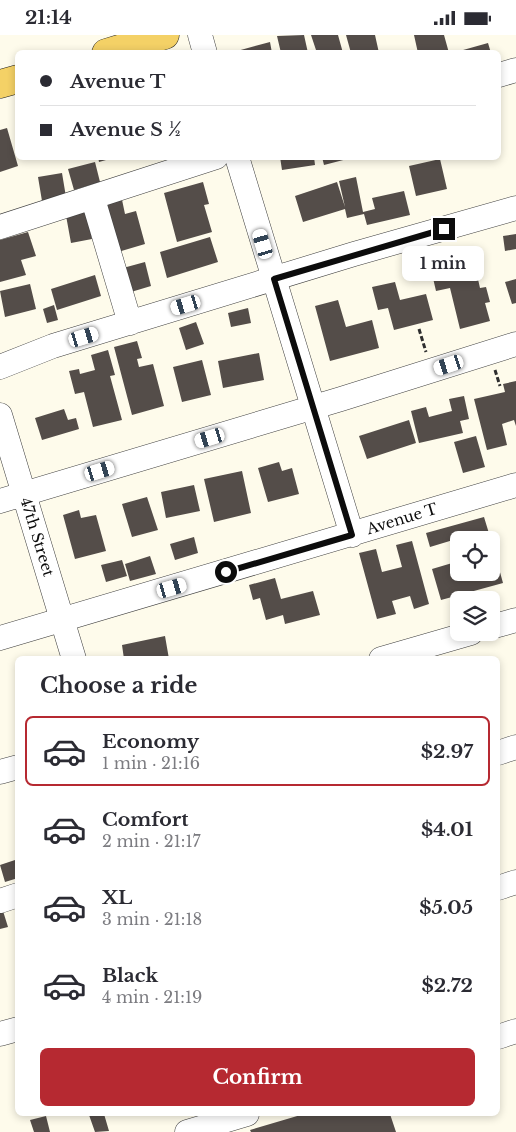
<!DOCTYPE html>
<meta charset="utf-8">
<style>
:root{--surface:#fff;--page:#f7f7f7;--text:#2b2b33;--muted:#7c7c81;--line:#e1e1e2;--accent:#b62931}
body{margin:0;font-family:"Libre Baskerville",serif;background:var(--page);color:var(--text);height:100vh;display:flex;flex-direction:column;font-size:19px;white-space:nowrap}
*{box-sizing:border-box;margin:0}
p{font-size:16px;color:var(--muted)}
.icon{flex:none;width:28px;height:28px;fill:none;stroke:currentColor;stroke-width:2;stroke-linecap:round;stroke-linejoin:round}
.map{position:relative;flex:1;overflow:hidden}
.drawer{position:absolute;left:15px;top:621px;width:485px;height:460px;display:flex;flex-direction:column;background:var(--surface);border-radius:8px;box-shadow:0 2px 8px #0003}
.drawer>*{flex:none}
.top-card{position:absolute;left:15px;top:15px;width:486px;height:110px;border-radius:8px;box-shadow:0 2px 8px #0003;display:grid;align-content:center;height:110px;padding:0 25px;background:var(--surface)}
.tools{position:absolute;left:450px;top:496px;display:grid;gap:10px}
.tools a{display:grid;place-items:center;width:50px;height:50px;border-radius:8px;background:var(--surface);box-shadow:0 2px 8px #0003;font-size:25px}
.end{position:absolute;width:22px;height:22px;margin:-11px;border:6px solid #0c0c0c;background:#fff;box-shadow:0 0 0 2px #fff}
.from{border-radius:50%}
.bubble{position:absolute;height:35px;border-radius:8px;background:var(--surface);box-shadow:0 2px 8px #0003;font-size:16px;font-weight:700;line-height:35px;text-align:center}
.car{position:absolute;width:15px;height:30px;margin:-15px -8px;border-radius:6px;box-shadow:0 0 4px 1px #0007;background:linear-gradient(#fff 24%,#345 0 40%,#fff 0 76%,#345 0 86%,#fff 0)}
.top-card b{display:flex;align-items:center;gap:18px;height:48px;font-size:19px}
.top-card b+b{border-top:1px solid var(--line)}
.top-card i{width:12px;height:12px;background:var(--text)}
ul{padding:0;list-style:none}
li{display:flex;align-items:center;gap:15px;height:70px;margin:0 10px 8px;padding:0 15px;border:2px solid transparent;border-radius:8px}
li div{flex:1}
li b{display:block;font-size:19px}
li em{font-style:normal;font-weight:700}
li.active{border-color:var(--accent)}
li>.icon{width:45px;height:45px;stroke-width:1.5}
h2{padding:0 25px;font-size:22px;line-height:60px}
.action{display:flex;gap:10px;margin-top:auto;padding:10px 25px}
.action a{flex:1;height:58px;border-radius:8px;background:var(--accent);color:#fff;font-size:20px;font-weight:700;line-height:58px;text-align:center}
.status{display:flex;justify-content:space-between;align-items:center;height:35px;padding:0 25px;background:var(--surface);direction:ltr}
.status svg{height:14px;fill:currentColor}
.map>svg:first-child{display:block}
.building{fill:#544d49}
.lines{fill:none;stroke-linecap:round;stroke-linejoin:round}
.minor-casing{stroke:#3f3f3f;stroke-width:25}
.major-casing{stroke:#1d1d1d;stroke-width:29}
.path{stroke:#2e2e2e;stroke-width:3;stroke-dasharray:5 2.5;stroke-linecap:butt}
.minor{stroke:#fff;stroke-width:24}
.major{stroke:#f4d166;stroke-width:28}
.route{stroke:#0c0c0c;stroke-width:6}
.labels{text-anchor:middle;stroke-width:5;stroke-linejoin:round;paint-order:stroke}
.street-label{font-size:15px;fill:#0c0c0c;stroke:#fff}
</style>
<div class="status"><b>21:14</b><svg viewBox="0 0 49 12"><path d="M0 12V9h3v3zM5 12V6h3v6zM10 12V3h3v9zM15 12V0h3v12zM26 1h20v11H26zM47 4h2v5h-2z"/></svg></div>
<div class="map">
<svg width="516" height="1097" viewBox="0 0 516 1097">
<rect width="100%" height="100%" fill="#fefbeb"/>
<path class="building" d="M304 0 308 18H281L277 1Z
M311 0H338L343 18H317Z
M346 0H375L379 18H351Z
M414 0H444L449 18H418Z
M270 7 272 18H237V16Z
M488 8 491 18H456V17Z
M7 93 18 131 0 137V95Z
M98 122H113V123L99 127Z
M280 122H314L315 130 282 135Z
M322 122H351V123L324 130Z
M440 124 447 154 416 161 409 131Z
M95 127 100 147 74 155 68 134Z
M62 138 66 162 42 166 38 142Z
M356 142 363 177 375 174 372 163 404 156 410 180 367 190 364 179 347 183 345 174 303 187 295 161 337 147 345 172 339 146Z
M203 147 209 169 204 170 212 197 177 207 164 158Z
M121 160 125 179 136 176 145 209 118 217 104 165Z
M85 171 92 204 71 208 65 175Z
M28 197 36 221 21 225 26 240 0 247V205Z
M516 199V214L505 216 503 201Z
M210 202 218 227 167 243 160 217Z
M452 221 456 236 475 231 480 253 486 252 490 267 485 268 490 286 460 294 450 253 436 256 429 226Z
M145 227 151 251 131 257 123 233Z
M95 240 101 261 57 275 51 254Z
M516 244V268L512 269 505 247Z
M395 247 400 265 426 259 433 285 394 295 388 273 378 275 372 252Z
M30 249 36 274 5 282 0 256Z
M338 265 346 292 372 285 379 313 330 326 315 271Z
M54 270 58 285 47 288 43 274Z
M248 273 251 288 231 292 228 278Z
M196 287 204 309 186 315 179 293Z
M137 306 142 323 137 324 139 332 153 329 164 371 132 380 114 312Z
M108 315 115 340 110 341 122 385 93 392 84 357 75 359 69 336 79 334 80 339 95 335 91 320Z
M259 318 264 345 223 353 218 326Z
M202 325 211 360 182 367 173 332Z
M516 346V391L514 385 502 389 507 410 487 415 474 364 505 357 503 349Z
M464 361 469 384 460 386 463 398 419 408 411 376 426 372 429 382 452 376 449 364Z
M64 374 68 385 76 383 79 394 42 405 35 383Z
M409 385 416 408 367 424 359 401Z
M476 401 485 432 463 438 454 407Z
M279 427 282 436 292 433 299 459 268 467 258 433Z
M242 436 251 478 214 487 204 444Z
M194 450 200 476 166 483 161 457Z
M147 462 158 495 132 502 122 469Z
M79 475 81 483 96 480 106 516 75 524 63 480Z
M484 482 491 505H464L463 502 430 512 426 498Z
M194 502 198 518 175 525 170 509Z
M412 506 429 569 414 574 410 561 392 566 396 579 377 584 359 518 376 514 382 537 402 532 396 510Z
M492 508 503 548 441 565 432 534 459 526V538H491Z
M150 521 156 539 130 546 125 529Z
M122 525 127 541 106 547 101 530Z
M275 543 281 564 313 556 320 580 285 589 283 580 266 585 260 563 253 565 249 550Z
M165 601 169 624H124L122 610Z
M15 825 18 843 5 847 0 830Z
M3 876 8 892 0 894V877Z
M104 1079 109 1096 95 1097 89 1080Z
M304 1079H390L396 1097H251L250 1095Z
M46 1081 50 1097H34L30 1085Z"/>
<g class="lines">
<g class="minor-casing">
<path id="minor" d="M200 0 205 18
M499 40 516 35
M237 122 352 500
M93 164 130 288
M0 192 216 122
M0 332 53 311 354 219 516 173
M0 380 74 624
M0 466 341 364 516 309
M491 592 516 585
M0 603 516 450
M381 624 471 598
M498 718 516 712
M0 737 18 732
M498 853 516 847
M0 866 18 860
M0 999 18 994
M498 1002 516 996
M187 1097 247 1079"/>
</g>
<g class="major-casing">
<path id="major" d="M106 18 165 0
M0 49 18 44"/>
</g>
<path class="path" d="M419 294 426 317
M495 335 500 351"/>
<use href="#minor" class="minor"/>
<use href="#major" class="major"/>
</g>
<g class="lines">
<path class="route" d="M226 537 352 500 274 244 444 194"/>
</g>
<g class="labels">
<g class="street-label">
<text transform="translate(402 484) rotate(-17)" y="5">Avenue T</text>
<text transform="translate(37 502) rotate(73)" y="5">47th Street</text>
</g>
</g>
</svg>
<div class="tools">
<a><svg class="icon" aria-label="locate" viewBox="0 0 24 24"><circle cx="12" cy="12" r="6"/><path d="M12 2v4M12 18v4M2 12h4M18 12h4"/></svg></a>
<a><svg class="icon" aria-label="layers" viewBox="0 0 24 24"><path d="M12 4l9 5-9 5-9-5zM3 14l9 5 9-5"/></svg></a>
</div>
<i class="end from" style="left:226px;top:537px"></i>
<i class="end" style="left:444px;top:194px"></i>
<div class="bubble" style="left:402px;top:211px;width:82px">1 min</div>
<i class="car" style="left:263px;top:209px;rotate:343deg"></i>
<i class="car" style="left:186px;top:270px;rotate:253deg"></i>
<i class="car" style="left:84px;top:302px;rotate:73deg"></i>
<i class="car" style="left:449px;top:330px;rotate:252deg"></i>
<i class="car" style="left:210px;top:403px;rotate:253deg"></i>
<i class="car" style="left:100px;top:436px;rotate:73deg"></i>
<i class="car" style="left:172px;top:553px;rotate:74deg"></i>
<div class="top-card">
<b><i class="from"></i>Avenue T</b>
<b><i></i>Avenue S ½</b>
</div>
<section class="drawer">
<h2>Choose a ride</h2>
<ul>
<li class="active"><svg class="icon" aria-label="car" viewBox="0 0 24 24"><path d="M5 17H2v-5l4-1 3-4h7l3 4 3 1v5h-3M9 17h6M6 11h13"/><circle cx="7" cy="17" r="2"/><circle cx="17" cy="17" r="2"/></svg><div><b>Economy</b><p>1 min · 21:16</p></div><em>$2.97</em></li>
<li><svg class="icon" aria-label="car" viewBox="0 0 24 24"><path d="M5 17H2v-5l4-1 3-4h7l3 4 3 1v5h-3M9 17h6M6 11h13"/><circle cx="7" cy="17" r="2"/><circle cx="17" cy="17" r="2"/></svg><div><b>Comfort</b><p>2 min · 21:17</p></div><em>$4.01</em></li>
<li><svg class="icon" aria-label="car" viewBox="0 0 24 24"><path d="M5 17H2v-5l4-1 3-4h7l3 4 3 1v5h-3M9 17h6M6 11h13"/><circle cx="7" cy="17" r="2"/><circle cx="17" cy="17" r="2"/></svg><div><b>XL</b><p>3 min · 21:18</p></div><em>$5.05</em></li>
<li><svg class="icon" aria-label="car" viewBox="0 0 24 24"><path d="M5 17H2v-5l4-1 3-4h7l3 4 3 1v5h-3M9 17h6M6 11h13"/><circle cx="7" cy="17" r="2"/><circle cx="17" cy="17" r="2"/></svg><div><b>Black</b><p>4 min · 21:19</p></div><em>$2.72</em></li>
</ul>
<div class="action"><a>Confirm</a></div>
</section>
</div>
